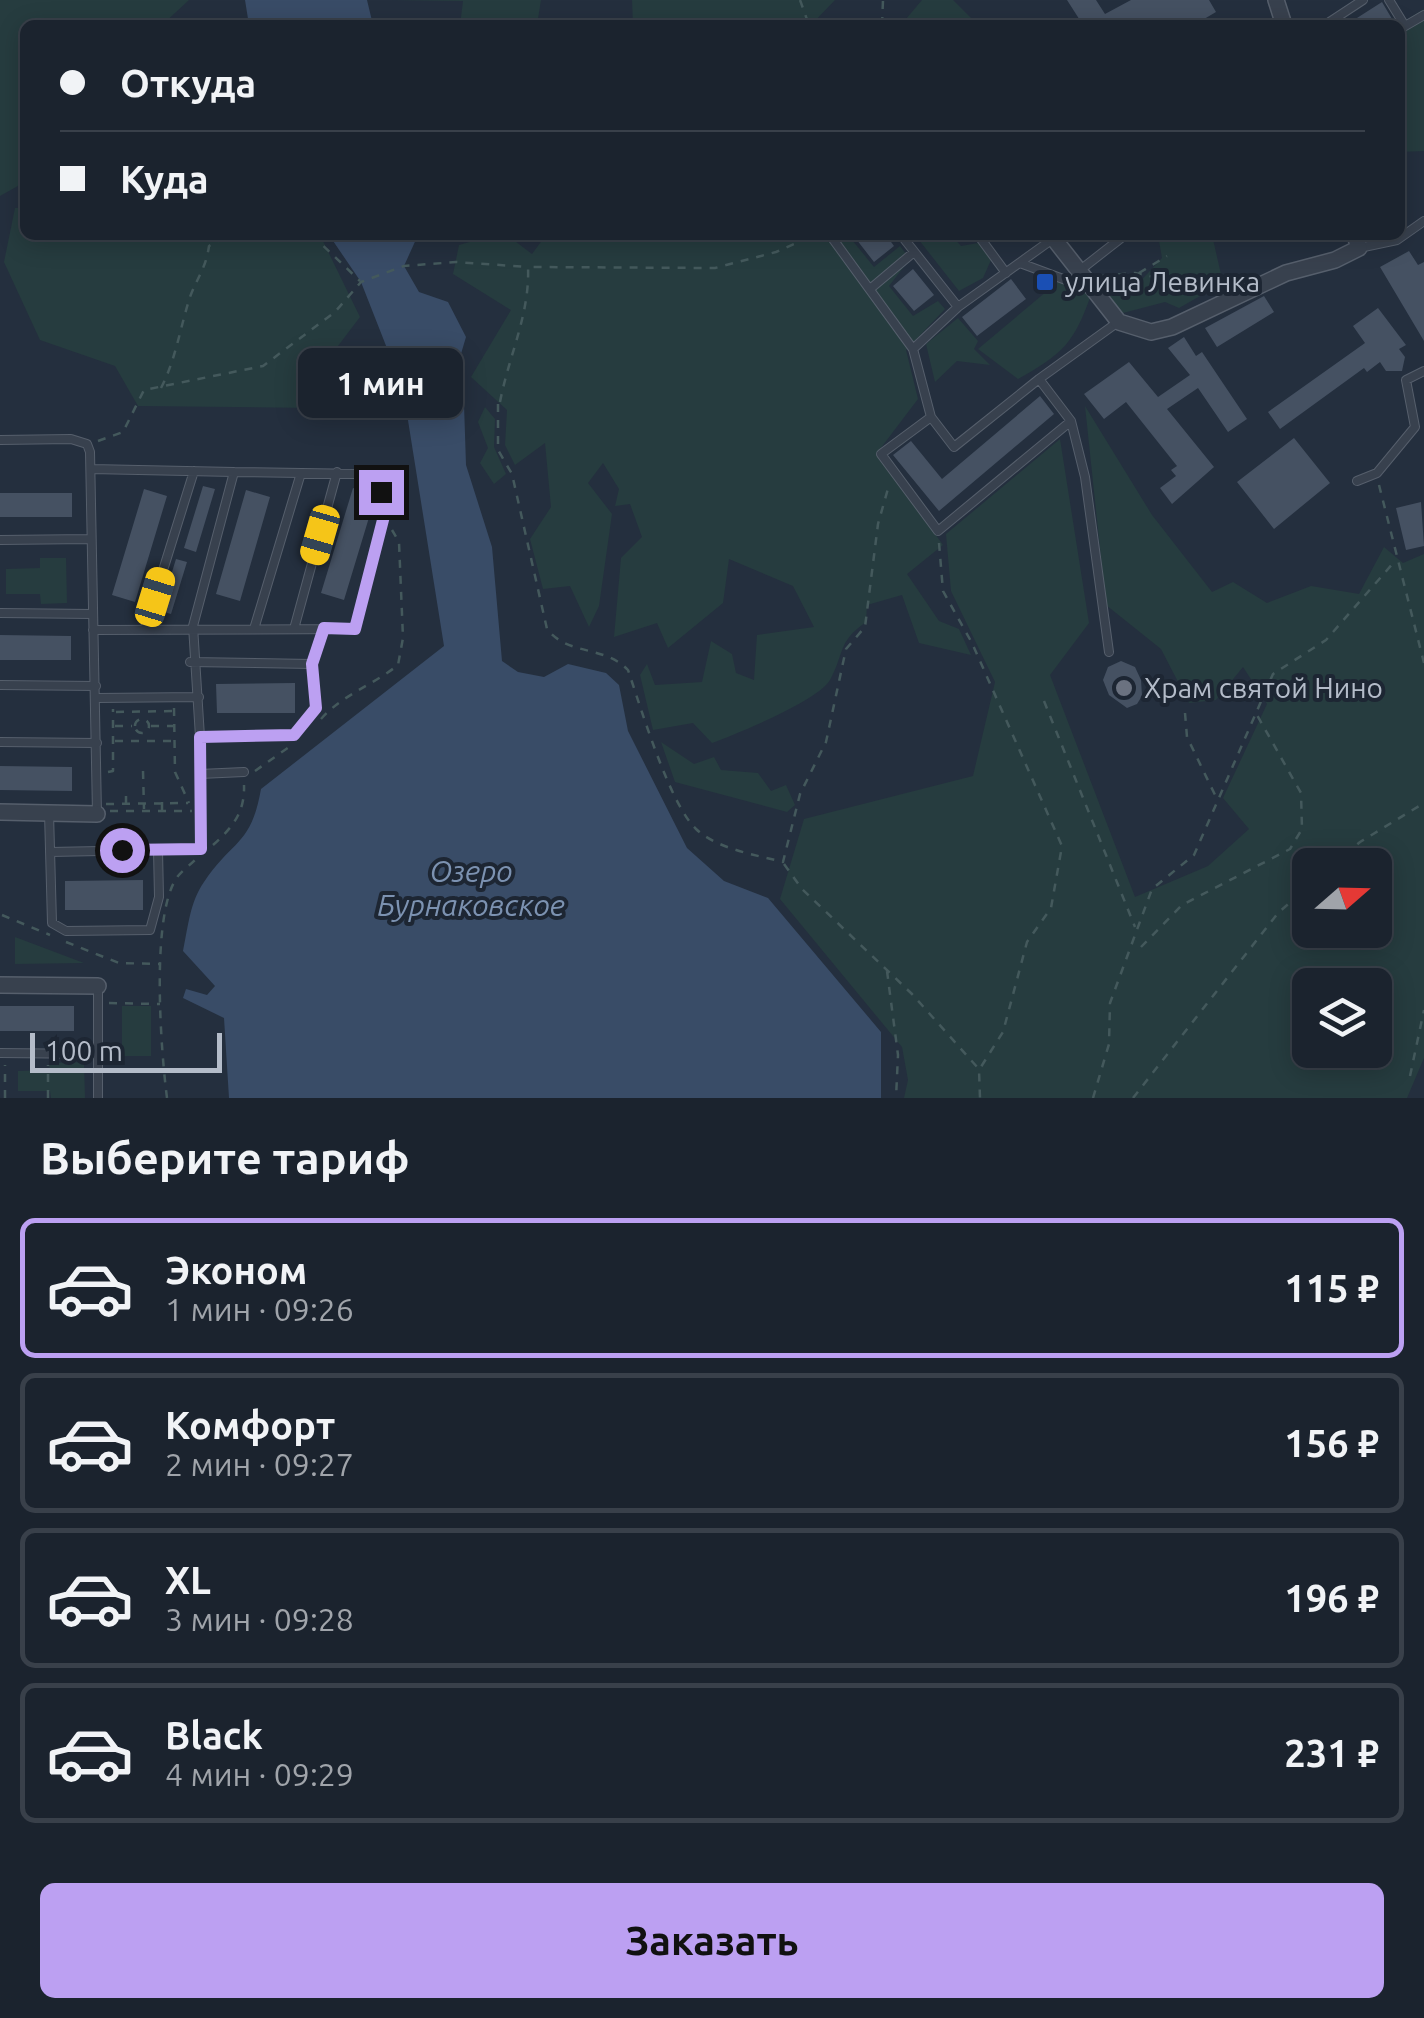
<!DOCTYPE html>
<html lang="ru">
<meta charset="utf-8">
<style>
:root{--surface:#1b232e;--page:#282f3a;--text:#f1f3f6;--muted:#a0a4aa;--line:#39404a;--accent:#bca0f2}
body{margin:0;font-family:Ubuntu,sans-serif;background:var(--page);color:var(--text);height:100vh;display:flex;flex-direction:column;font-size:38px;white-space:nowrap}
*{box-sizing:border-box;margin:0}
p{font-size:32px;color:var(--muted)}
.icon{flex:none;width:55px;height:55px;fill:none;stroke:currentColor;stroke-width:2;stroke-linecap:round;stroke-linejoin:round}
.map{position:relative;height:1098px;overflow:hidden}
.sheet{display:flex;flex-direction:column;background:var(--surface);flex:1}
.sheet>*{flex:none}
.top-card{position:absolute;left:20px;top:20px;width:1385px;height:220px;border-radius:15px;box-shadow:0 5px 25px #0003,0 0 0 2px var(--line);display:grid;align-content:center;height:220px;padding:0 40px;background:var(--surface)}
.needle{width:65px;rotate:70deg}
.fabs{position:absolute;left:1292px;top:848px;display:grid;gap:20px}
.fabs a{display:grid;place-items:center;width:100px;height:100px;border-radius:15px;background:var(--surface);box-shadow:0 5px 25px #0003,0 0 0 2px var(--line);font-size:50px}
.scale{position:absolute;left:30px;bottom:25px;width:192px;box-sizing:border-box;padding-left:10px;border:5px solid #b4bcc9;border-top:0;font-size:28px;line-height:35px;white-space:nowrap;color:#b4bcc9;-webkit-text-stroke:8px #1d2633;paint-order:stroke}
.end{position:absolute;width:45px;height:45px;margin:-22px;border:12px solid #bca0f2;background:#111;box-shadow:0 0 0 5px #111}
.from{border-radius:50%}
.bubble{position:absolute;height:70px;border-radius:15px;background:var(--surface);box-shadow:0 5px 25px #0003,0 0 0 2px var(--line);font-size:32px;font-weight:700;line-height:70px;text-align:center}
.car{position:absolute;width:30px;height:60px;margin:-30px -15px;border-radius:12px;box-shadow:0 0 8px 2px #0007;background:linear-gradient(#f5c518 24%,#345 0 40%,#f5c518 0 76%,#345 0 86%,#f5c518 0)}
.top-card b{display:flex;align-items:center;gap:35px;height:95px;font-size:38px}
.top-card b+b{border-top:2px solid var(--line)}
.top-card i{width:25px;height:25px;background:var(--text)}
ul{padding:0;list-style:none}
li{display:flex;align-items:center;gap:30px;height:140px;margin:0 20px 15px;padding:0 20px;border:5px solid var(--line);border-radius:15px}
li div{flex:1}
li b{display:block;font-size:38px}
li em{font-style:normal;font-weight:700}
li.current{border-color:var(--accent)}
li>.icon{width:90px;height:90px;stroke-width:1.5}
h2{padding:0 40px;font-size:45px;line-height:120px}
.cta{display:flex;gap:20px;margin-top:auto;padding:20px 40px}
.cta a{flex:1;height:115px;border-radius:15px;background:var(--accent);color:#111;font-size:40px;font-weight:700;line-height:115px;text-align:center}
.map>svg:first-child{display:block}
.green{fill:#263c3f;fill-rule:evenodd}
.water{fill:#394c67}
.building{fill:#455162}
.lines{fill:none;stroke-linecap:round;stroke-linejoin:round}
.service-casing{stroke:#565f6c;stroke-width:10}
.minor-casing{stroke:#565f6c;stroke-width:18}
.path{stroke:#44595c;stroke-width:2.5;stroke-dasharray:8 8;stroke-linecap:butt}
.service{stroke:#38414e;stroke-width:8}
.minor{stroke:#38414e;stroke-width:15}
.route{stroke:#bca0f2;stroke-width:12}
.transit-dot{fill:#1a4fb4;stroke:#1d2633;stroke-width:4}
.worship-dot{fill:#6b7280;stroke:#1d2633;stroke-width:4}
.labels{text-anchor:middle;stroke-width:8;stroke-linejoin:round;paint-order:stroke}
.poi-label{font-size:28px;fill:#b4bcc9;stroke:#1d2633;text-anchor:start}
.water-label{font-size:30px;font-style:italic;fill:#7c92b1;stroke:#1d2633}
</style>
<div class="map">
<svg width="1424" height="1098" viewBox="0 0 1424 1098">
<rect width="100%" height="100%" fill="#242f3e"/>
<path class="green" d="M0 0H189L162 25H25V182L0 196Z
M391 0H541L537 25H460L463 1Z
M632 0H835L811 25H633Z
M922 0H953L973 20 968 25H901Z
M1424 9V151L1400 152 1398 25Z
M15 208H25V235H320L360 317 319 371 317 408 138 406 115 366 40 340 4 262Z
M494 235H507L532 254 546 235H848L874 267 900 246 910 259 889 286 913 316 938 301 945 309 906 350 918 399 877 453 943 545 907 574 939 621 959 629 971 655 919 643 902 595 867 605 866 622C837 642 845 653 830 680 818 701 736 734 712 743L693 723 653 730 640 675 647 664 655 685 702 682 711 641 732 654 736 673 754 680 757 635 814 627 793 586 729 559 723 603 668 648 657 623 614 637 621 558 642 537 630 504 615 506 619 489 603 463 588 483 612 514 599 606 589 627 570 586 543 589 530 539 551 507 545 443 515 465 505 445 507 410 471 377 511 310 453 274 459 245Z
M915 235H951L961 246 978 243 991 260 983 278 959 291Z
M1158 235H1212L1223 283 1179 308 1165 302 1123 313 1105 291 1111 279 1135 287 1162 258Z
M1059 281 1091 295C1074 343 1063 354 1018 379L978 349Z
M958 318 978 341 974 349 990 365 957 361 935 382 926 344Z
M1085 406 1152 515 1212 592 1233 582 1267 603 1311 586 1359 594 1384 547 1403 563 1424 554V1058L1407 1098H904L908 1080 902 1047 780 899 804 819 973 776 995 682 951 591 946 534 1060 439 1089 623 1050 675 1135 897 1208 866 1249 829 1223 798 1267 704 1243 667 1216 700 1189 703 1161 649 1106 605ZM1310 865H1375V930H1310ZM1310 985H1375V1050H1310Z
M485 407 495 419 494 447 506 474 494 484 480 463 488 448 478 422Z
M40 558H66L67 603 41 604 40 594H6V569L40 568Z
M661 742 694 764 714 757 721 770 758 773 771 791 786 785 795 805 787 812 675 782Z
M15 937 84 963 15 964Z
M122 1006H151V1056H122Z
M84 1062 85 1098H51L50 1091H18V1071L49 1070 50 1063Z"/>
<path class="water" d="M245 0H367L373 25H249Z
M329 235H418L404 266 419 292 448 302 466 337 455 374 464 404 466 465 492 547 502 661 518 672 544 677 568 664 606 673 619 685 628 731 687 848 724 881 768 898 881 1032V1098H229L224 1018 183 998 186 989 207 995 215 986 183 951C188 927 190 902 204 882 233 839 251 846 261 789L444 646 403 389 361 282Z"/>
<path class="building" d="M1067 0H1096L1105 14 1131 0H1209L1216 12 1194 25H1083Z
M1382 2 1395 24 1346 25Z
M853 235H886L894 246 874 262Z
M1409 251 1418 265 1424 262V341L1380 267Z
M913 269 934 295 914 311 893 286Z
M1011 279 1026 299 977 336 962 317Z
M1264 296 1274 312 1217 347 1205 328Z
M1378 308 1406 345 1399 349 1405 357 1402 371H1386L1380 362 1367 372 1364 368 1280 429 1268 412 1365 343 1353 326Z
M1184 337 1196 356 1202 352 1247 419 1228 432 1198 388 1167 409 1214 467 1172 504 1160 488 1176 476 1171 470 1177 466 1126 402 1104 419 1084 394 1129 362 1158 397 1190 375 1168 348Z
M1040 396 1054 414 939 511 893 455 911 441 942 479Z
M1294 438 1330 483 1274 529 1237 482Z
M203 486 215 489 196 552 184 548Z
M353 488 373 494 374 501 344 600 321 593Z
M144 489 167 496 135 602 112 595Z
M246 490 270 497 240 601 216 594Z
M0 493H72V517H0Z
M1421 502 1424 546 1406 550 1396 508Z
M176 559 187 562 171 614 160 611Z
M0 635 71 636V660H0Z
M1121 661 1135 667 1141 680 1142 696 1137 704 1127 708 1109 695 1103 680 1108 667Z
M295 683V713H217L216 684Z
M0 766 72 767V791L0 790Z
M143 880V910H65V881Z
M0 1006H74V1031H0Z"/>
<g class="lines">
<g class="service-casing">
<path id="service" d="M1389 0 1405 26
M1325 25 1363 0
M1400 29 1424 15
M830 235 913 349
M901 235 958 307 913 349 931 417 881 454 938 531 1071 421 1039 379 1118 322
M978 235 1006 273
M1359 248 1397 240 1424 221
M1020 263 1090 289
M1079 271 1125 235
M870 289 914 252
M958 307 1054 238
M931 417 954 447 1039 379
M1071 421 1085 477 1109 652
M0 440 71 439 87 444 90 452 97 814
M91 469 234 472 193 626 200 737 294 735 316 707 312 664 324 628
M1357 481 1377 473 1415 427 1406 380 1424 371
M0 540 90 539
M0 613 92 614
M145 628 194 471
M254 629 301 473
M294 629 337 472
M93 630 355 629 384 517 381 492 366 474 234 472
M190 662 312 664
M0 685 96 686
M97 698 199 697
M0 742 97 743
M200 774 244 772
M49 813 52 923 66 931 150 930 159 897 158 850
M50 852 201 849 200 737
M0 1053 98 1054
M98 1098V988"/>
</g>
<g class="minor-casing">
<path id="minor" d="M1276 0 1284 25
M1051 235 1119 322 1151 332 1172 327 1286 273 1335 260 1359 248 1355 235
M0 812 97 814
M0 985 98 986"/>
</g>
<path class="path" d="M800 0 809 25
M882 25 883 0
M312 235 360 281
M1139 273 1167 256
M1102 276 1135 273 1217 290
M161 388C176 359 180 328 190 297 197 278 206 268 209 246L228 235
M500 402C509 355 530 314 528 267L715 268 776 252 814 235
M498 404V450L512 474 547 629C568 656 604 645 628 670 641 708 669 803 696 829 717 849 756 855 783 862L800 794 826 742 846 649 865 627 878 524 889 485
M98 441 123 432 144 390 263 366 335 312 361 282 404 266 456 262 528 267
M1379 485 1424 663
M939 543 943 591 972 643 1062 846 1051 908 1027 942 1003 1032 979 1070 980 1098
M1044 701 1135 927
M174 708 175 772 189 803
M116 712 173 711
M1185 713 1187 737 1217 799
M135 726a7 7 0 1 1 14 0a7 7 0 1 1-14 0Z
M321 719C342 695 373 685 398 665L403 638 399 542 392 530
M115 726H132
M151 726H173
M115 741H172
M143 771 144 809
M255 771 289 747
M108 772 113 771V709
M126 796V810
M106 804 188 803
M162 810V796
M110 811H192
M213 845C233 827 245 812 244 785
M784 864 802 889 912 994 978 1068
M1333 865 1360 842 1424 803
M2 915 50 935
M66 942 119 963 159 964
M1141 947 1182 905 1290 849 1302 829 1301 793 1257 715
M887 971 898 1055 896 1098
M109 1003 160 1004
M1410 1076 1424 1010
M5 1098V1065
M48 1098V1065
M167 1098C161 1052 150 912 178 876 183 870 190 865 195 860
M1093 1098 1109 1044 1110 1003 1152 889 1194 855 1273 674 1326 640 1395 561
M1133 1098 1278 913 1310 885"/>
<use href="#service" class="service"/>
<use href="#minor" class="minor"/>
</g>
<g class="lines">
<path class="route" d="M122 850 201 849 200 737 294 735 316 708 312 664 324 628 355 629 384 516 381 492"/>
</g>
<rect class="transit-dot" x="1035" y="272" width="20" height="20" rx="5"/>
<circle class="worship-dot" cx="1124" cy="688" r="10"/>
<g class="labels">
<g class="poi-label">
<text x="1065" y="292">улица Левинка</text>
<text x="1144" y="698">Храм святой Нино</text>
</g>
<g class="water-label">
<text x="471" y="882">Озеро<tspan x="471" dy="34">Бурнаковское</tspan></text>
</g>
</g>
</svg>
<div class="fabs">
<a><svg class="needle" viewBox="-14 -14 28 28"><path d="M0-13l5 13h-10z" fill="#e53935"/><path d="M0 13l5-13h-10z" fill="#a0a4aa"/></svg></a>
<a><svg class="icon" aria-label="layers" viewBox="0 0 24 24"><path d="M12 4l9 5-9 5-9-5zM3 14l9 5 9-5"/></svg></a>
</div>
<div class="scale">100 m</div>
<i class="end from" style="left:122px;top:850px"></i>
<i class="end" style="left:381px;top:492px"></i>
<div class="bubble" style="left:298px;top:348px;width:165px">1 мин</div>
<i class="car" style="left:320px;top:535px;rotate:196deg"></i>
<i class="car" style="left:155px;top:597px;rotate:17deg"></i>
<div class="top-card">
<b><i class="from"></i>Откуда</b>
<b><i></i>Куда</b>
</div>
</div>
<section class="sheet">
<h2>Выберите тариф</h2>
<ul>
<li class="current"><svg class="icon" aria-label="car" viewBox="0 0 24 24"><path d="M5 17H2v-5l4-1 3-4h7l3 4 3 1v5h-3M9 17h6M6 11h13"/><circle cx="7" cy="17" r="2"/><circle cx="17" cy="17" r="2"/></svg><div><b>Эконом</b><p>1 мин · 09:26</p></div><em>115 ₽</em></li>
<li><svg class="icon" aria-label="car" viewBox="0 0 24 24"><path d="M5 17H2v-5l4-1 3-4h7l3 4 3 1v5h-3M9 17h6M6 11h13"/><circle cx="7" cy="17" r="2"/><circle cx="17" cy="17" r="2"/></svg><div><b>Комфорт</b><p>2 мин · 09:27</p></div><em>156 ₽</em></li>
<li><svg class="icon" aria-label="car" viewBox="0 0 24 24"><path d="M5 17H2v-5l4-1 3-4h7l3 4 3 1v5h-3M9 17h6M6 11h13"/><circle cx="7" cy="17" r="2"/><circle cx="17" cy="17" r="2"/></svg><div><b>XL</b><p>3 мин · 09:28</p></div><em>196 ₽</em></li>
<li><svg class="icon" aria-label="car" viewBox="0 0 24 24"><path d="M5 17H2v-5l4-1 3-4h7l3 4 3 1v5h-3M9 17h6M6 11h13"/><circle cx="7" cy="17" r="2"/><circle cx="17" cy="17" r="2"/></svg><div><b>Black</b><p>4 мин · 09:29</p></div><em>231 ₽</em></li>
</ul>
<div class="cta"><a>Заказать</a></div>
</section>
